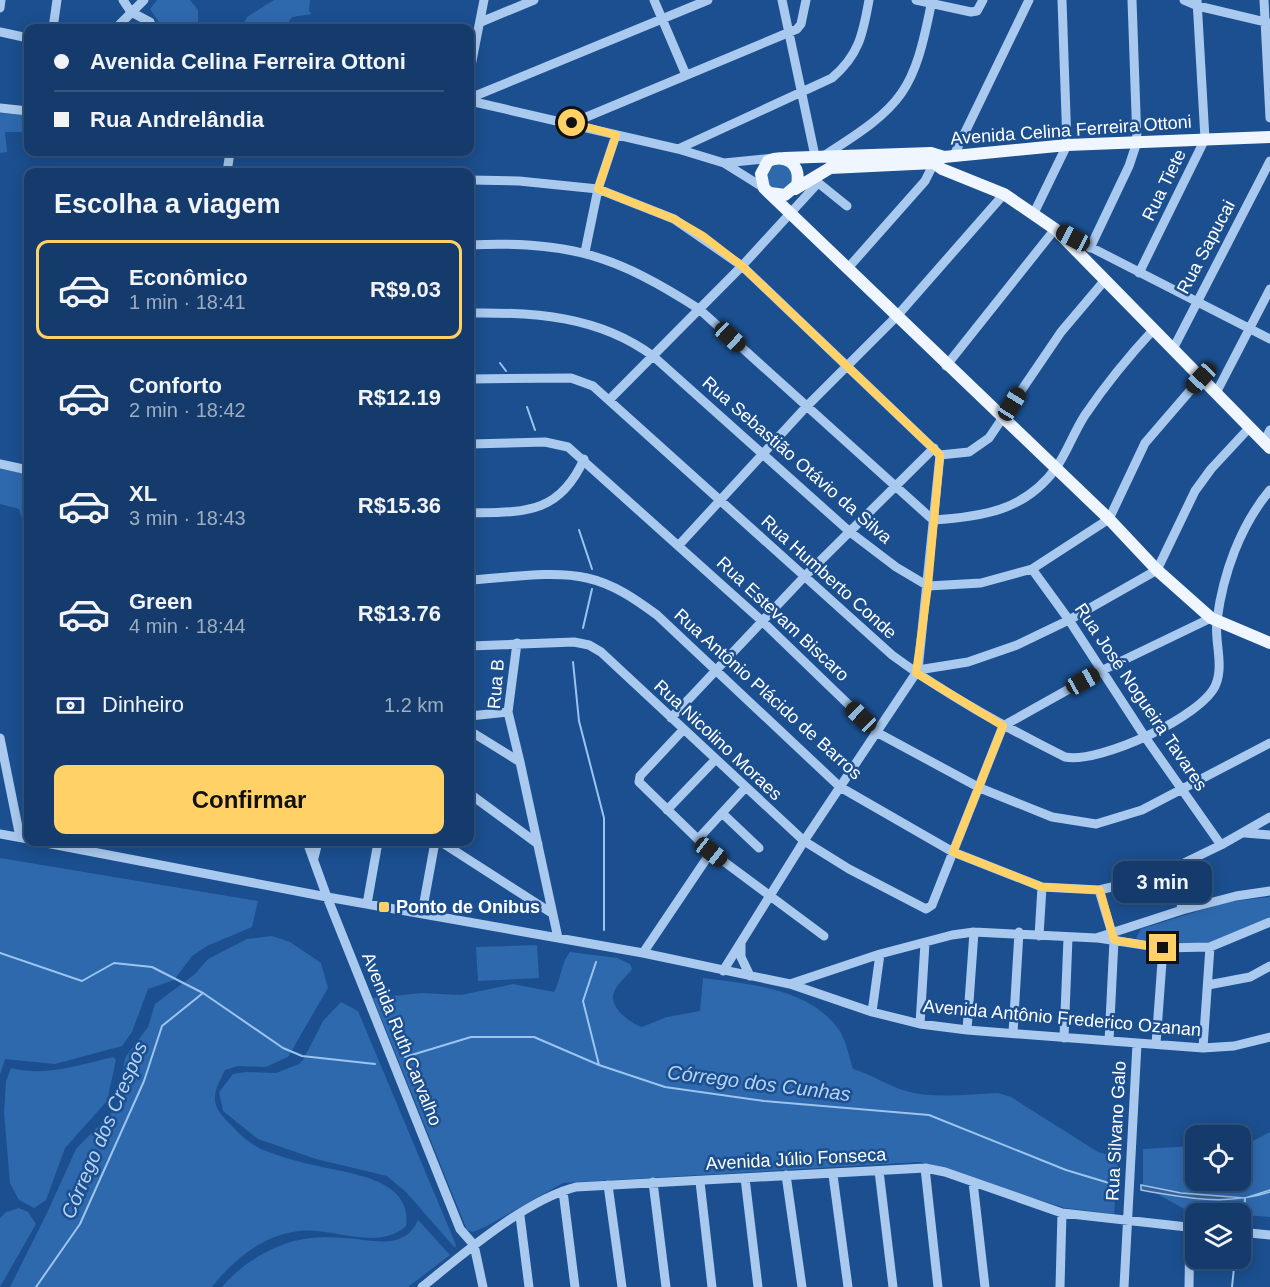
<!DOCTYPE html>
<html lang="pt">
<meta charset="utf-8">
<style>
:root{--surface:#143b6b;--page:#1d4271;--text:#f1f3f6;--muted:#9dadc1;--line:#33557e;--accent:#ffd166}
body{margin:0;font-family:Arial,sans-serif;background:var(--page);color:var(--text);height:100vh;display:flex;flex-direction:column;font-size:22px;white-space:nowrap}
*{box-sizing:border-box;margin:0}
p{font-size:20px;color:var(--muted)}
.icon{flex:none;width:33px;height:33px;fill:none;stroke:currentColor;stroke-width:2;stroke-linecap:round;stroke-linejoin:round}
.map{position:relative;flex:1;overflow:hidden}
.panel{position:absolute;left:24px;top:168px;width:450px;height:678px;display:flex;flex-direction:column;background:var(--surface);border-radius:12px;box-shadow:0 3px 15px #0003,0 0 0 2px var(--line)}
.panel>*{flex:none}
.hud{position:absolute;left:24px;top:24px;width:450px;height:132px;border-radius:12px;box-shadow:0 3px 15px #0003,0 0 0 2px var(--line);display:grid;align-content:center;height:132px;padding:0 30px;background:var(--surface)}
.fabs{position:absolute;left:1185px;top:1125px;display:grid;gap:12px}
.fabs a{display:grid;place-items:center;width:66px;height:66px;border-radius:12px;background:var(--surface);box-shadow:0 3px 15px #0003,0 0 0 2px var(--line);font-size:30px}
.end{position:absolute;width:27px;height:27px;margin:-14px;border:8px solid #ffd166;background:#111;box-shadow:0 0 0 3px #111}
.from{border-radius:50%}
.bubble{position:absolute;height:42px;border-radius:12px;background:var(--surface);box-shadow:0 3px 15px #0003,0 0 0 2px var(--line);font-size:20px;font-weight:700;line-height:42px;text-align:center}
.car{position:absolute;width:18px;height:36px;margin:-18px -9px;border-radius:8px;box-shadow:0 0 4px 2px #0007;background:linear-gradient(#222 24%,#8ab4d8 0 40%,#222 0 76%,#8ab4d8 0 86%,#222 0)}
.hud b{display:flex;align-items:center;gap:21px;height:57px;font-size:22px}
.hud b+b{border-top:2px solid var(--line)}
.hud i{width:15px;height:15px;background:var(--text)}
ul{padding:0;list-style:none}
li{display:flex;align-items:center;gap:18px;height:99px;margin:0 12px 9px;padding:0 18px;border:3px solid transparent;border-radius:12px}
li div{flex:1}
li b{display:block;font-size:22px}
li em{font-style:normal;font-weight:700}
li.selected{border-color:var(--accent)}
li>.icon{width:54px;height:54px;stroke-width:1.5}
h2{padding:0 30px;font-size:27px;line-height:72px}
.pay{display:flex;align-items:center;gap:15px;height:66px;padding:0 30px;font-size:22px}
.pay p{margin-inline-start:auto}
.action{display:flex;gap:12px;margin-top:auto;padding:12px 30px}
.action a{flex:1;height:69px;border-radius:12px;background:var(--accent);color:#111;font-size:24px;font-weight:700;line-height:69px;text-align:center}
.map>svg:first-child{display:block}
.green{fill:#2e69ad}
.water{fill:#3c6290;stroke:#9cc4f0;stroke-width:1.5}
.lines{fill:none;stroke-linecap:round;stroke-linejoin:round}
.stream{stroke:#9cc4f0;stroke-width:2}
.minor{stroke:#a9c9ee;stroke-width:9}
.major{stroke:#f0f6ff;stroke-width:12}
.route{stroke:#ffd166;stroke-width:8}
.poi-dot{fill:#ffd166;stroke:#1b4f8f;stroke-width:2}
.labels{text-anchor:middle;stroke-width:5;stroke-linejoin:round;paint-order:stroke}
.street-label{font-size:18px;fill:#fff;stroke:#1b4f8f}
.poi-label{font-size:18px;font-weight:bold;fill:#fff;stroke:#1b4f8f;text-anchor:start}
.water-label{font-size:20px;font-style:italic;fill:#b5d3f5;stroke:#1b4f8f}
</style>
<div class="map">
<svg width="1270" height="1287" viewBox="0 0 1270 1287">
<rect width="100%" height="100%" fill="#1b4f8f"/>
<path class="green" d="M157 0H190L198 10V28H163L150 9Z
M274 0H310L309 11 312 14 292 17 285 28H241L247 17Z
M0 113 28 115V132H5L7 152 0 153Z
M785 159 795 181 782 191 769 186 766 168Z
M0 469 28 474V539L19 509 0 504Z
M0 858 258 901 252 927 207 946 192 956 174 980 148 989 132 1032 122 1046 55 1064 5 1059 0 1075Z
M1270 897V917L1230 938 1203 944 1142 941 1136 938 1141 929 1227 902Z
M272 936 290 942 321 963 328 988 288 1057 266 1067 238 1066 225 1070C211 1097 210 1105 232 1126 240 1135 249 1143 261 1149 278 1156 299 1162 318 1166 351 1174 413 1179 406 1226 377 1252 333 1227 299 1231 263 1235 233 1260 212 1287H10L47 1213 76 1149 117 1107 125 1058 148 1027 155 1004 195 974 208 959 247 939Z
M537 945 539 978 478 981 476 947Z
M570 952 617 958 630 964 632 969C627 976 617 984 614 992 608 1007 630 1023 642 1027L667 1017 700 1011 703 978C749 984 810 988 839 1030 846 1040 849 1057 853 1069 874 1075 892 1089 914 1093 940 1098 971 1094 998 1093L1011 1097 1098 1152 1119 1158 1114 1214 1065 1208 920 1162 563 1183 487 1226 473 1232 467 1230 373 998 422 993 461 995 513 984 554 992C561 980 561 962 570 952Z
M341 1002 358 1011 456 1245 455 1248 406 1192 387 1176 316 1159 258 1139 223 1111 219 1092 233 1074 246 1072 276 1073 299 1064 303 1060 323 1021Z
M113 1057 116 1060 107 1101 65 1148 46 1200 34 1208 19 1200 10 1183 4 1113 6 1081 11 1068C46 1077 79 1065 113 1057Z
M1270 1132V1217L1186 1210 1143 1186V1149L1195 1146 1196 1180H1240L1241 1143 1251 1142Z
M19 1208 28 1212 36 1224 0 1287V1218L6 1212Z
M418 1220 450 1255 408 1287H222C243 1262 278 1241 311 1238 321 1237 333 1237 344 1238 371 1239 404 1252 418 1220Z"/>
<path class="water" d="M1141 1185 1181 1193 1245 1198 1270 1190V1192C1228 1206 1184 1198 1141 1190Z"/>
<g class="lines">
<path class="stream" d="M500 363 506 371
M527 407 535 430
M579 530 592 569
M583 628 592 589
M573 662 579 721 604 818V930
M0 953 82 981 114 963 152 967 203 993 283 1048 302 1056 375 1064
M596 962 583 1001 599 1065
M405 1057 471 1037H534L599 1065 665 1087 764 1101 929 1115 1066 1170 1109 1183
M1243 1222 1245 1199
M36 1287 80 1224 144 1081 162 1026 203 993
M1232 1287 1235 1258"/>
<path class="minor" d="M123 0 131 12 150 22 152 28
M654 0 686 75
M782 0 815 156
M916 0 971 12 977 11 983 0
M1184 0 1198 6 1270 23
M1264 0 1270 118
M0 8 1 0
M481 22 534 0
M53 28 57 0
M116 28 144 0
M0 32 28 38
M470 71 484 0
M470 98 708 0
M470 101 678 149 724 163 774 158
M0 108 28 111
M572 123 797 29 801 24 806 0
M678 149 832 78C859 55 863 34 869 0
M825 155C904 105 914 92 932 0
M954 155 1029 0
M724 163 764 188
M227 172 230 152
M470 180 519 181 598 189 674 219 742 266 940 455 969 452 989 438 1061 332 1105 280
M816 181 847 206
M1034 213 1067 145 1062 0
M470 245C568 240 617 256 699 309L933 520C981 517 1025 511 1056 468 1067 452 1074 432 1085 415 1106 384 1129 356 1154 329
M1090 248 1129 166 1137 142 1132 0
M585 252 598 189 616 135
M848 268 925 181 934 163
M1139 273 1205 139 1197 0
M470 313C535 312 599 316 653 356L850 532 896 567 928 586 981 583 1032 569 1109 519 1145 443 1201 378
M1173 349 1270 161
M946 366 1055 229 1270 339
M470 379 571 378 593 386 892 655C946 695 1005 727 1065 757 1099 764 1204 716 1216 684 1224 664 1214 640 1217 620 1223 574 1240 526 1270 490
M1216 393 1270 289
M609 400 742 266 818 183
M1264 442 1270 430
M470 444 545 442 568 447 763 622 878 733 980 788 1052 817 1096 824 1142 810 1270 743
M0 464 28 470
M470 513C524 512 559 515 584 459
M679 545 806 407 897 316 1004 194
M1032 569 1069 620 1145 737 1221 845
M470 580C505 578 553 570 587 578 614 584 635 599 657 615L840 787 953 852 1042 887 1099 890 1155 877 1221 845 1270 817
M517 643 508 712 520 762
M470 646 574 642 589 645 601 652 804 841 849 869 926 909 932 905 1003 726 1103 670 1211 618
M918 670 968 662 1017 645 1069 620 1157 570 1195 491 1211 469 1250 427
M470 716 508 712
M671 718 804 577 934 448
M683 730 640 776 639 782 711 852 824 936
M470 731 520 762 558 938
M0 738 20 837
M470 794 538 844
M667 810 715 760
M722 813 759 848
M1245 833 1270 835
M0 834 28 839
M698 839 745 788
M41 842 327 897 643 953 790 984 872 1012 920 1024 967 1030 1203 1048 1234 1046 1270 1037
M307 842 327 897 460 1229 474 1245
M441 842 550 912
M314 858 318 842
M1176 868 1182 910
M1099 890 1114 940 1109 1041
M367 904 378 842
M422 913 435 842
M1039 936 1042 887
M1098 938 1163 948 1210 947 1270 922
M741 942V957L750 976
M643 953 711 852
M723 971 804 841 918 670 940 455
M790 984 880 954 952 935 974 932 1096 938 1182 910 1236 896 1270 891
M1208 985 1250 977 1270 966
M872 1012 880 954
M920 1024 925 943
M967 1030 974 932
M1013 1033 1019 932
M1064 1038 1068 938
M1156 1044 1163 948
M1203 1048 1210 947
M925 1168 938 1287
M879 1171 893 1287
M786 1175 802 1287
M833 1175 848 1287
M745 1178 758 1287
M653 1182 666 1287
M700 1182 712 1287
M973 1182 985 1287
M608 1185 622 1287
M563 1191 575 1287
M520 1216 529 1287
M1240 1232 1270 1235
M474 1245 483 1287
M422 1287C463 1254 525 1200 576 1187L925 1168 945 1172 1062 1213 1196 1228
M1060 1287 1062 1213
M1124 1287 1137 1044
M1189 1287 1190 1227"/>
<path class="major" d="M931 153 934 163 942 169 1004 194 1055 229 1270 448
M784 158 931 153 944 157 1067 145 1270 137
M795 189 830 168 934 163 940 159
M770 193 785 195 797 185C801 165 787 153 768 161L761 174 764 188 1109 519 1157 570 1211 618 1270 643"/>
</g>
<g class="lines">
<path class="route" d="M572 123 616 135 598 189 674 219 703 236 742 266 940 455 928 586 916 673 1003 726 953 852 1042 887 1100 890 1114 940 1163 948"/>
</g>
<rect class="poi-dot" x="378" y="901" width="12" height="12" rx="3"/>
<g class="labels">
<g class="street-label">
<text transform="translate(1071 130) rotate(-4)" y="6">Avenida Celina Ferreira Ottoni</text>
<text transform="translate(1164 185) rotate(-64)" y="6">Rua Tiete</text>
<text transform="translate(1206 247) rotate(-62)" y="6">Rua Sapucai</text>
<text transform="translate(797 460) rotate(41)" y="6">Rua Sebastião Otávio da Silva</text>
<text transform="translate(829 577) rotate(42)" y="6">Rua Humberto Conde</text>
<text transform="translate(783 619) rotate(43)" y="6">Rua Estevam Biscaro</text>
<text transform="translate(496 684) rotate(-85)" y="6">Rua B</text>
<text transform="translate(768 694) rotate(42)" y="6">Rua Antônio Plácido de Barros</text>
<text transform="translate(1141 697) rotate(56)" y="6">Rua José Nogueira Tavares</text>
<text transform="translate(718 740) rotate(43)" y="6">Rua Nicolino Moraes</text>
<text transform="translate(1062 1018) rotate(5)" y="6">Avenida Antônio Frederico Ozanan</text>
<text transform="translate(402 1039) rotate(68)" y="6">Avenida Ruth Carvalho</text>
<text transform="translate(1116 1131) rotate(-87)" y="6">Rua Silvano Galo</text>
<text transform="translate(796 1159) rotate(-3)" y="6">Avenida Júlio Fonseca</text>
</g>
<g class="poi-label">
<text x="396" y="913">Ponto de Onibus</text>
</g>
<g class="water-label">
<text transform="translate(759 1083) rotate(7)" y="7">Córrego dos Cunhas</text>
<text transform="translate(104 1130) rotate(-67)" y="7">Córrego dos Crespos</text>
</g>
</g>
</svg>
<div class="fabs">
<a><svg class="icon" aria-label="locate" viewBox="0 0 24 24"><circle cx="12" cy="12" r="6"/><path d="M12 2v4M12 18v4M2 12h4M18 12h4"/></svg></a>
<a><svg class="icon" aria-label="layers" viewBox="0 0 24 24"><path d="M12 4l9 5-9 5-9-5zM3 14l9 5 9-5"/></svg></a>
</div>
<i class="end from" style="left:572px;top:123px"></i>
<i class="end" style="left:1163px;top:948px"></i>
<div class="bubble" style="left:1113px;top:861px;width:99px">3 min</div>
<i class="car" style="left:1073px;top:238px;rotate:298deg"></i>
<i class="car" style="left:730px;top:337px;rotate:133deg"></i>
<i class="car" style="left:1201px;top:378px;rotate:223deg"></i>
<i class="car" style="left:1012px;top:404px;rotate:32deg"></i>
<i class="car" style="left:1083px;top:681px;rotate:61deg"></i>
<i class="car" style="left:861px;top:717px;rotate:314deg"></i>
<i class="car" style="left:711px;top:852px;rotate:128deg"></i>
<div class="hud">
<b><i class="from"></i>Avenida Celina Ferreira Ottoni</b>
<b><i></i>Rua Andrelândia</b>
</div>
<section class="panel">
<h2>Escolha a viagem</h2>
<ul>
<li class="selected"><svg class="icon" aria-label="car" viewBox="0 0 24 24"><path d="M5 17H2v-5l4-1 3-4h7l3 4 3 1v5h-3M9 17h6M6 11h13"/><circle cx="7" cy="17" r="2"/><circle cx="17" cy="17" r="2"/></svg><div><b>Econômico</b><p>1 min · 18:41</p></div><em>R$9.03</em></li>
<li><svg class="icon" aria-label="car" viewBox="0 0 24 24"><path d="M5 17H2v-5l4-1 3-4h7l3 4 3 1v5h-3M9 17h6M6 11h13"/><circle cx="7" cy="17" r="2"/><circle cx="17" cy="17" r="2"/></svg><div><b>Conforto</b><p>2 min · 18:42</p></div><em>R$12.19</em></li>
<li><svg class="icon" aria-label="car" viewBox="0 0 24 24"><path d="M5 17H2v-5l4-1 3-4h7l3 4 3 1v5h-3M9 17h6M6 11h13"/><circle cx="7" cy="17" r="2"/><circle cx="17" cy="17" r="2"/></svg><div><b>XL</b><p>3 min · 18:43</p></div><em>R$15.36</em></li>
<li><svg class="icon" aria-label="car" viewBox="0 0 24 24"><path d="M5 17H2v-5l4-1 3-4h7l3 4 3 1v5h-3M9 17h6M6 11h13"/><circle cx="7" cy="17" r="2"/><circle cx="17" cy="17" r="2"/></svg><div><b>Green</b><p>4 min · 18:44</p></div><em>R$13.76</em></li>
</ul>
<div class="pay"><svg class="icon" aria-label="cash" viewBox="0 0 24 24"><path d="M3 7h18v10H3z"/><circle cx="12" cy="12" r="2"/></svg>Dinheiro<p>1.2 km</p></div>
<div class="action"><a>Confirmar</a></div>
</section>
</div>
